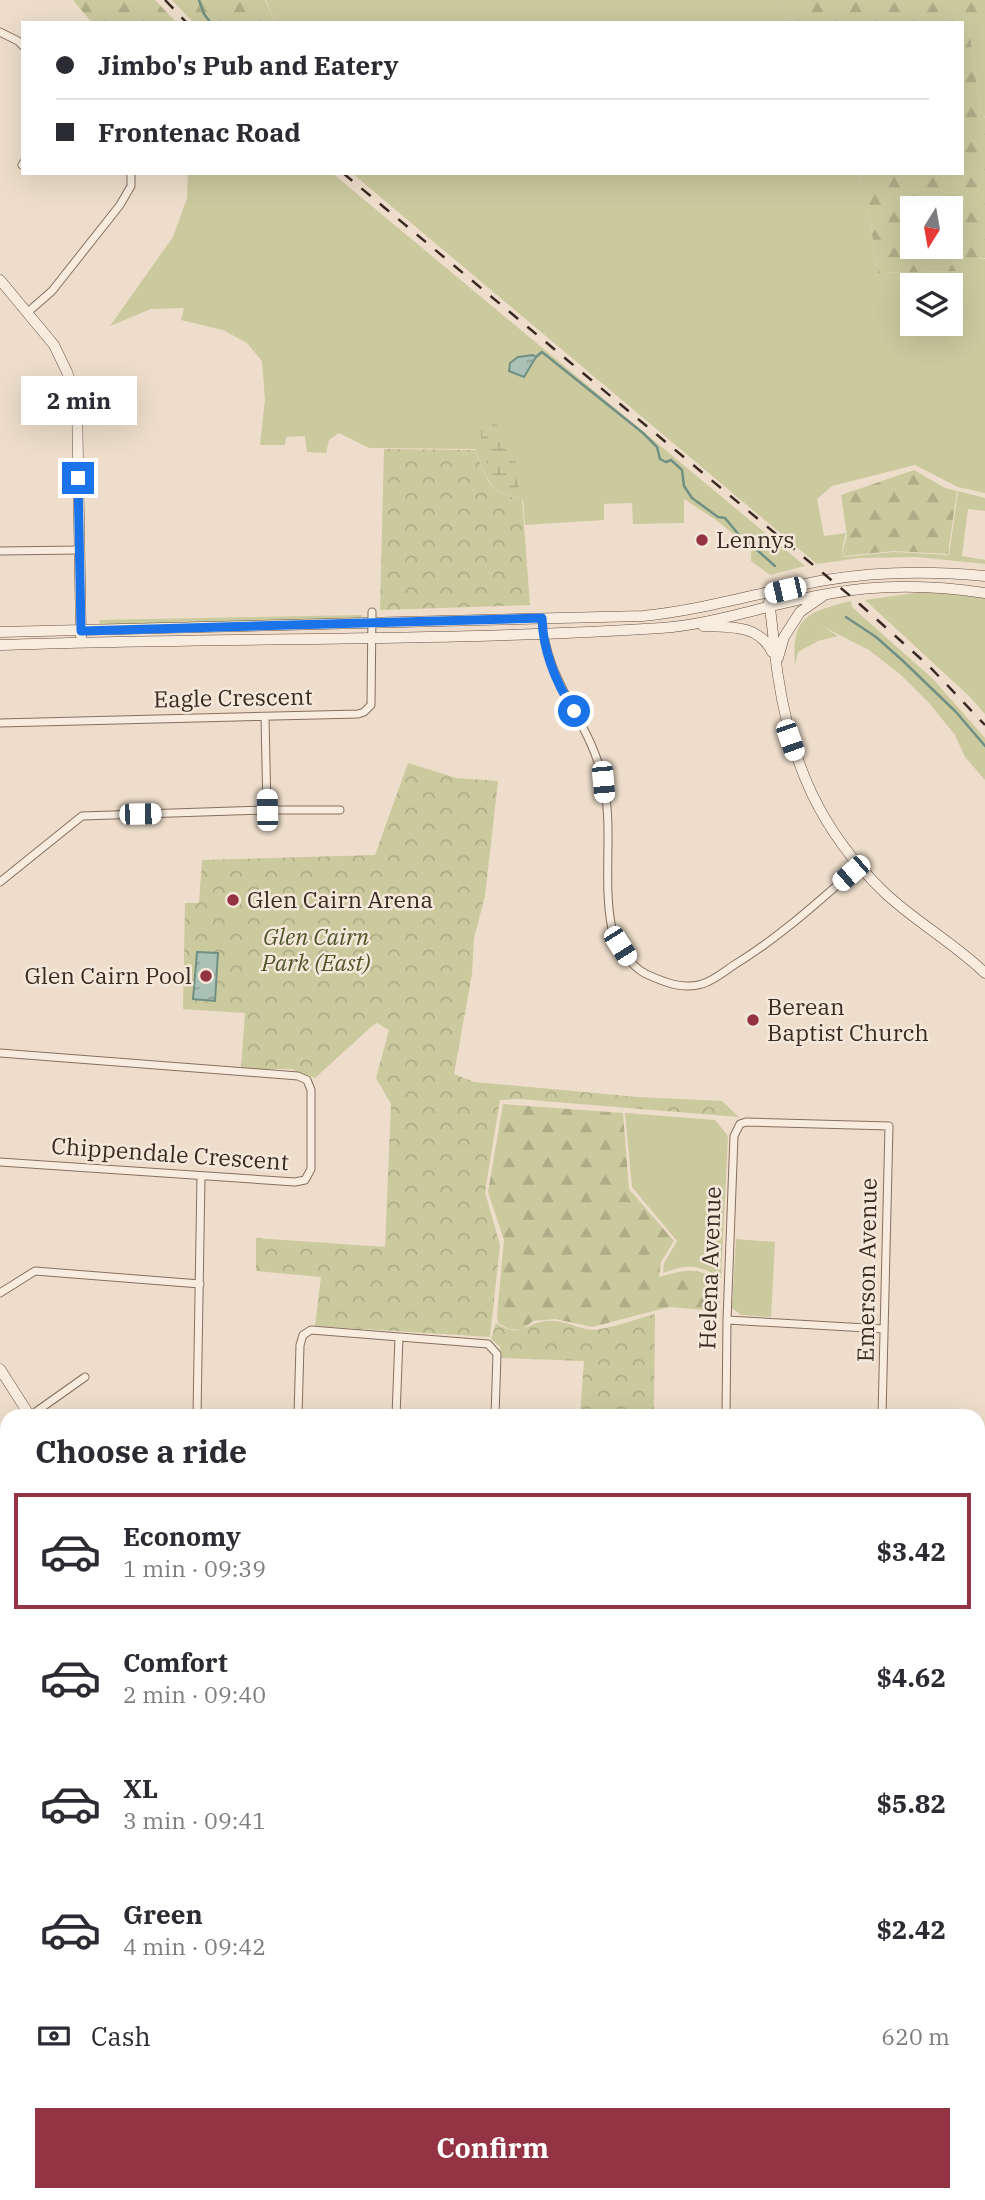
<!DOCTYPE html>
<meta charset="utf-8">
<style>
:root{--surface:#fff;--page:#f2f2f3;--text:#2b2b33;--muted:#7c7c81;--line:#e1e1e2;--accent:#943343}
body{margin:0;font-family:"IBM Plex Serif",serif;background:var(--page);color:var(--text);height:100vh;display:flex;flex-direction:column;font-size:26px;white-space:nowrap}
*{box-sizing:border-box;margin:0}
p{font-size:23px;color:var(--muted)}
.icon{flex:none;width:38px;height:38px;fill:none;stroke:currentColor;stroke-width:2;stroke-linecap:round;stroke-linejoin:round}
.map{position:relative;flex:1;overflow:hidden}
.drawer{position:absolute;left:0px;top:1409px;width:985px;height:793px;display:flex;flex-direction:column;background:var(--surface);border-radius:21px 21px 0 0;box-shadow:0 7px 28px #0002}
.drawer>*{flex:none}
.hud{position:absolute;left:21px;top:21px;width:943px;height:154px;border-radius:0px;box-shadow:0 7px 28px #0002;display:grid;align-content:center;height:154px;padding:0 35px;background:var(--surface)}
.needle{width:46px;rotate:191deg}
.tools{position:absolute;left:900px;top:196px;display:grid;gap:14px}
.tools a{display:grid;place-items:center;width:63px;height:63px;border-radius:0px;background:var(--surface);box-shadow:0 7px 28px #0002;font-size:35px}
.end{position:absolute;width:32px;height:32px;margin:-16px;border:9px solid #1a73e8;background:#fff;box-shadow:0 0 0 4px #fff}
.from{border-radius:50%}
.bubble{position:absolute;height:49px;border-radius:0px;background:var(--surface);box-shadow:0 7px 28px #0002;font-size:23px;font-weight:700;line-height:49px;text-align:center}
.car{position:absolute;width:21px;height:42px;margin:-21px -10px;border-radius:9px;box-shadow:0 0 5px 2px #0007;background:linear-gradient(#fff 24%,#345 0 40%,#fff 0 76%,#345 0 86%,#fff 0)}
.hud b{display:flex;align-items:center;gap:24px;height:66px;font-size:26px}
.hud b+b{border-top:2px solid var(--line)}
.hud i{width:18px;height:18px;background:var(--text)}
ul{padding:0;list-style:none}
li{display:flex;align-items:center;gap:21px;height:116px;margin:0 14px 10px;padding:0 21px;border:4px solid transparent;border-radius:0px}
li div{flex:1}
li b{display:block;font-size:26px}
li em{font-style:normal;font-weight:700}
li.selected{border-color:var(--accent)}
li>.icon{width:63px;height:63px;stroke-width:1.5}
h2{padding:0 35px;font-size:32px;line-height:84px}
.pay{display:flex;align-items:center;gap:18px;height:77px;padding:0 35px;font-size:26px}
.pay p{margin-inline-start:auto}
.action{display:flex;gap:14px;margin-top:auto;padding:14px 35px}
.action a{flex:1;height:80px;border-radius:0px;background:var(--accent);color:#fff;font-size:28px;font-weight:700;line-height:80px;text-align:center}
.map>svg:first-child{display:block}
.green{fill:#cbc99e;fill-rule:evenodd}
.forest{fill:url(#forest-firs);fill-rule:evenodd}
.wetland{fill:url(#wetland-marsh)}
.park{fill:url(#park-crowns)}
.water{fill:url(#water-ripples);stroke:#719083;stroke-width:2}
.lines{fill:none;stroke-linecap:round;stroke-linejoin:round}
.stream{stroke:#719083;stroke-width:2.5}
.street-casing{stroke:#886f5f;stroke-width:9}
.secondary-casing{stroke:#6b5042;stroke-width:11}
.street{stroke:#f7ecdd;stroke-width:7}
.secondary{stroke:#f7ecdd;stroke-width:10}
.rail{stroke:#3a2a22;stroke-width:2.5;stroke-dasharray:12 12;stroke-linecap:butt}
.route{stroke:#1a73e8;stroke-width:9}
.poi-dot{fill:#943343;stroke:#f4e8da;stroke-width:2.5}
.labels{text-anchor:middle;stroke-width:5;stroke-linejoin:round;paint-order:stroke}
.poi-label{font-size:23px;fill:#3a2a22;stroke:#f4e8da;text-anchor:start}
.street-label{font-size:23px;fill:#3a2a22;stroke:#f4e8da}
.park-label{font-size:23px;font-style:italic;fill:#51552a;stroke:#f4e8da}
</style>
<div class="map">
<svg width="985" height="2200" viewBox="0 0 985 2200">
<defs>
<pattern id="forest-firs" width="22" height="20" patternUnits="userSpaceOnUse" patternTransform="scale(1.75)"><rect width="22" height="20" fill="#cbc99e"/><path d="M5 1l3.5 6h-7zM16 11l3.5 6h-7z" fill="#afad88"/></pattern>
<pattern id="wetland-marsh" width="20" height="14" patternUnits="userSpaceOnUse" patternTransform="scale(1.75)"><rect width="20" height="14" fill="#cbc99e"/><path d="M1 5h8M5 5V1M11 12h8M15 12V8" fill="none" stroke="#afad88"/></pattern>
<pattern id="park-crowns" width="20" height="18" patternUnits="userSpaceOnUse" patternTransform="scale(1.75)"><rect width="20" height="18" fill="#cbc99e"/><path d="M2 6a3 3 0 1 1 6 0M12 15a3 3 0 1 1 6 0" fill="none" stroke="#afad88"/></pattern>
<pattern id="water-ripples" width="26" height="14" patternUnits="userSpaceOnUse" patternTransform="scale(1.75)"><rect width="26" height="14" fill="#aac1b7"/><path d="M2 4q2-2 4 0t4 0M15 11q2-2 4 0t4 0" fill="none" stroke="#8b9d94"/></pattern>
</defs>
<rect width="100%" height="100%" fill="#edddca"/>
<path class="green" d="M266 0H779L792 23H276Z
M969 26 985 28V117L981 112Z
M188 173H332L805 566 770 575 751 561V548L716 520 684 499V523L633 524 632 503 604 504V520L525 525 523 499C489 494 487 479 475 449L369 448 339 433 329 440 326 453 307 452 305 436 286 437 285 445H260L265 400 262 361 247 343 223 330 181 320 184 308 151 309 110 326 173 237 187 198Z
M858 173 870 222 878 273 963 271 977 259H985V493L958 487 915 465 832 486 817 499 824 536 846 533 842 549 844 557 894 552 949 555 958 491 985 498V511L968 509 962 556 985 560V564L917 557 859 558 817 564 353 174ZM912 285H950V324H912Z
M929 591 985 597V714L969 696 865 600Z
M851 601 852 607 933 679 985 738V780L965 757 955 735 930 704 900 674 869 650 820 625 838 636 818 641 798 652 795 665C791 616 808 612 851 601Z
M363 615 359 619 210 625 100 624 99 620Z
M625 1113 715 1120 728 1136 721 1278C698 1264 687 1264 663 1273L664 1263 677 1241 632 1187Z
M736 1239 775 1242 771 1317 741 1315 732 1308Z
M985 1637V1671L978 1670V1639Z"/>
<path class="forest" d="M73 0H155L177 23H92Z
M172 0H265L276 23H194Z
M779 0H985V28L969 27 981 112 985 118V258L977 259 963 271 878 273 870 222 858 173H962V23H792ZM912 208H950V247H912Z
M914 470 945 488 957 491 948 554 894 551 844 556 843 549 847 536 841 495Z
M503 1104 623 1113 629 1189 674 1241 661 1262 659 1277C687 1270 693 1266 720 1281L718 1311 669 1307 592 1327 555 1319 533 1321 522 1330 509 1329 498 1323 497 1315 504 1240 488 1192Z
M7 2101V2157L0 2167V2125Z"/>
<path class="wetland" d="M481 422 494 423 505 432 507 446 514 450 519 485 517 494C487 489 480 448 481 422Z"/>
<path class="park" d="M384 449 475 450C487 480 489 494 522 499L530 605 380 610Z
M408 763 456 778 498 781 485 896 474 938 472 974 454 1074 474 1082 638 1097 722 1101 739 1117 519 1099 500 1100 485 1192 500 1245 490 1337 315 1326 321 1277 256 1271V1238L385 1247 391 1104 376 1078 389 1030 377 1023 372 1026 315 1078 291 1069H241L245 1013 183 1009 185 903H199L202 860 375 855Z
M655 1314 654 1416H580L584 1361 501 1358 500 1347 491 1339 496 1323C526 1342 525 1318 555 1321 568 1322 580 1329 592 1330 607 1330 639 1318 655 1314Z"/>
<path class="water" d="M533 355 536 357 524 377 509 371 510 363 518 357Z
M197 952 218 953 215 1001 193 999Z"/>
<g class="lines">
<path class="stream" d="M199 0 204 14 211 23
M536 357 542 352 643 433 657 447 660 459 666 462 671 460 682 470 684 486 692 498 718 517 725 518 744 541 748 542 775 566
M846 617 876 637 902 660 956 712 985 746"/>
<g class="street-casing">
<path id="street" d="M0 32 18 41 23 46
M22 165 23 163
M28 312 52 291 120 205 131 186V173
M0 551 79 550
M542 618C545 683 590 720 603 780 614 829 602 880 612 929 615 945 632 967 646 974 664 982 682 990 702 984 713 981 725 971 734 965 780 937 819 901 859 866
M0 723 358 714 364 712 371 705 372 612
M267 810H340
M0 882 82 816 267 810 265 717
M0 1053 298 1076 307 1080 311 1090V1169L305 1180 295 1182 0 1162
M0 1293 35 1271 200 1284
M727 1320 884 1329
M30 1416 85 1377
M197 1416 201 1176
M298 1416 300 1345 303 1335 311 1330 488 1344 497 1354 495 1416
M396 1416 399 1337
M726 1416 727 1320 734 1136 740 1124 746 1122 889 1126 882 1416
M0 1553 7 1564
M0 1582 7 1581
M978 2013 985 2071
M92 2194 96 2200
M247 2200V2194
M364 2200V2194
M480 2200V2194
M595 2200V2194"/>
</g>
<g class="secondary-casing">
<path id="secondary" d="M0 280 54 345 67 372 77 401 81 636
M769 602C773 626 774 651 778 676 791 763 820 831 885 893 916 922 954 943 985 973
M703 626C728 627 759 624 772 652
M0 632 643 616C705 610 764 591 826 580 879 571 932 571 985 576
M0 645C220 637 441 642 661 628 718 624 771 603 827 594 879 584 933 585 985 593
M778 658 784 637 800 612 823 596
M0 1369 30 1416
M978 1919 985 1918
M0 2186 7 2178"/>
</g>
<use href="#street" class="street"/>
<use href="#secondary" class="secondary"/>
<path class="rail" d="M165 0 187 23
M343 173 854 599 930 667 985 725"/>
</g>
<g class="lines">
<path class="route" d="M78 478 81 631 542 618C543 652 556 683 574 711"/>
</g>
<g class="poi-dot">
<circle cx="702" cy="540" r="7"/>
<circle cx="233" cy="900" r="7"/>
<circle cx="206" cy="976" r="7"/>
<circle cx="753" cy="1020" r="7"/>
</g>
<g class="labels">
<g class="poi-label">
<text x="716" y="548">Lennys</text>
<text x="247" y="908">Glen Cairn Arena</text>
<text x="192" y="984" text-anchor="end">Glen Cairn Pool</text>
<text x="767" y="1015">Berean<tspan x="767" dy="26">Baptist Church</tspan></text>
</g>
<g class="street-label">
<text transform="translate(233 698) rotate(-1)" y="8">Eagle Crescent</text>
<text transform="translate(170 1154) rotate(4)" y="8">Chippendale Crescent</text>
<text transform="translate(710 1268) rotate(-88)" y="8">Helena Avenue</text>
<text transform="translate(867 1270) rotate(-89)" y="8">Emerson Avenue</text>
</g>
<g class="park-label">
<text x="316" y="945">Glen Cairn<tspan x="316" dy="26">Park (East)</tspan></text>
</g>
</g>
</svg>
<div class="tools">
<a><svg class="needle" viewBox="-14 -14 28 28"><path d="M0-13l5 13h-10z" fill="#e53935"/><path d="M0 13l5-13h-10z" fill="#7c7c81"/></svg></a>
<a><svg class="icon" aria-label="layers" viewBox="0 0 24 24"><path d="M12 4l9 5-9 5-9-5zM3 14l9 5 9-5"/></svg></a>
</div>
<i class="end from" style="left:574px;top:711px"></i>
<i class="end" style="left:78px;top:478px"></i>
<div class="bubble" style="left:21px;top:376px;width:116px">2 min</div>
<i class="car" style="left:785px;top:590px;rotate:257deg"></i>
<i class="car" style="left:790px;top:740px;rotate:161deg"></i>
<i class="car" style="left:603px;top:782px;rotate:175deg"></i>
<i class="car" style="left:267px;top:810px;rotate:359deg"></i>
<i class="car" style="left:140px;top:814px;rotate:89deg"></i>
<i class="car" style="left:851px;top:873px;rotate:229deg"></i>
<i class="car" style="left:620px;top:946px;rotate:148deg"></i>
<div class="hud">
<b><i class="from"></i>Jimbo's Pub and Eatery</b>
<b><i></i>Frontenac Road</b>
</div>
<section class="drawer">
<h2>Choose a ride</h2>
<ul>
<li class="selected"><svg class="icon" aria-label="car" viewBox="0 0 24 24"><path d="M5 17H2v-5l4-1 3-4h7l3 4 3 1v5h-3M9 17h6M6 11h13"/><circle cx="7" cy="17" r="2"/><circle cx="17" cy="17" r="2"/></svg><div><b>Economy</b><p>1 min · 09:39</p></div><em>$3.42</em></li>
<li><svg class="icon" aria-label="car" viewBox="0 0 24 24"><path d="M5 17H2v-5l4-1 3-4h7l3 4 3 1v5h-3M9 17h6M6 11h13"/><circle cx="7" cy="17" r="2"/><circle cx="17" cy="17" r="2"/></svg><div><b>Comfort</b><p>2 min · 09:40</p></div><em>$4.62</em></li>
<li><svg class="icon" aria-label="car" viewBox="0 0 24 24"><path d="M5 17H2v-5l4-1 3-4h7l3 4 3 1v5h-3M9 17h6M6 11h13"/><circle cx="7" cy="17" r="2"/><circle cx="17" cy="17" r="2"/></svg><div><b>XL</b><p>3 min · 09:41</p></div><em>$5.82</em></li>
<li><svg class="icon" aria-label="car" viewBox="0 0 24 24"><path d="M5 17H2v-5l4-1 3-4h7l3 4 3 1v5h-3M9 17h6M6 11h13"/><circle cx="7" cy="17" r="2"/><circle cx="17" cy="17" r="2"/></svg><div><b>Green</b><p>4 min · 09:42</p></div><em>$2.42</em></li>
</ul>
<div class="pay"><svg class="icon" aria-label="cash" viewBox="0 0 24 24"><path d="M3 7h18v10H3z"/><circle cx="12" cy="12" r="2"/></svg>Cash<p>620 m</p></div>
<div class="action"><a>Confirm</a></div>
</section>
</div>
